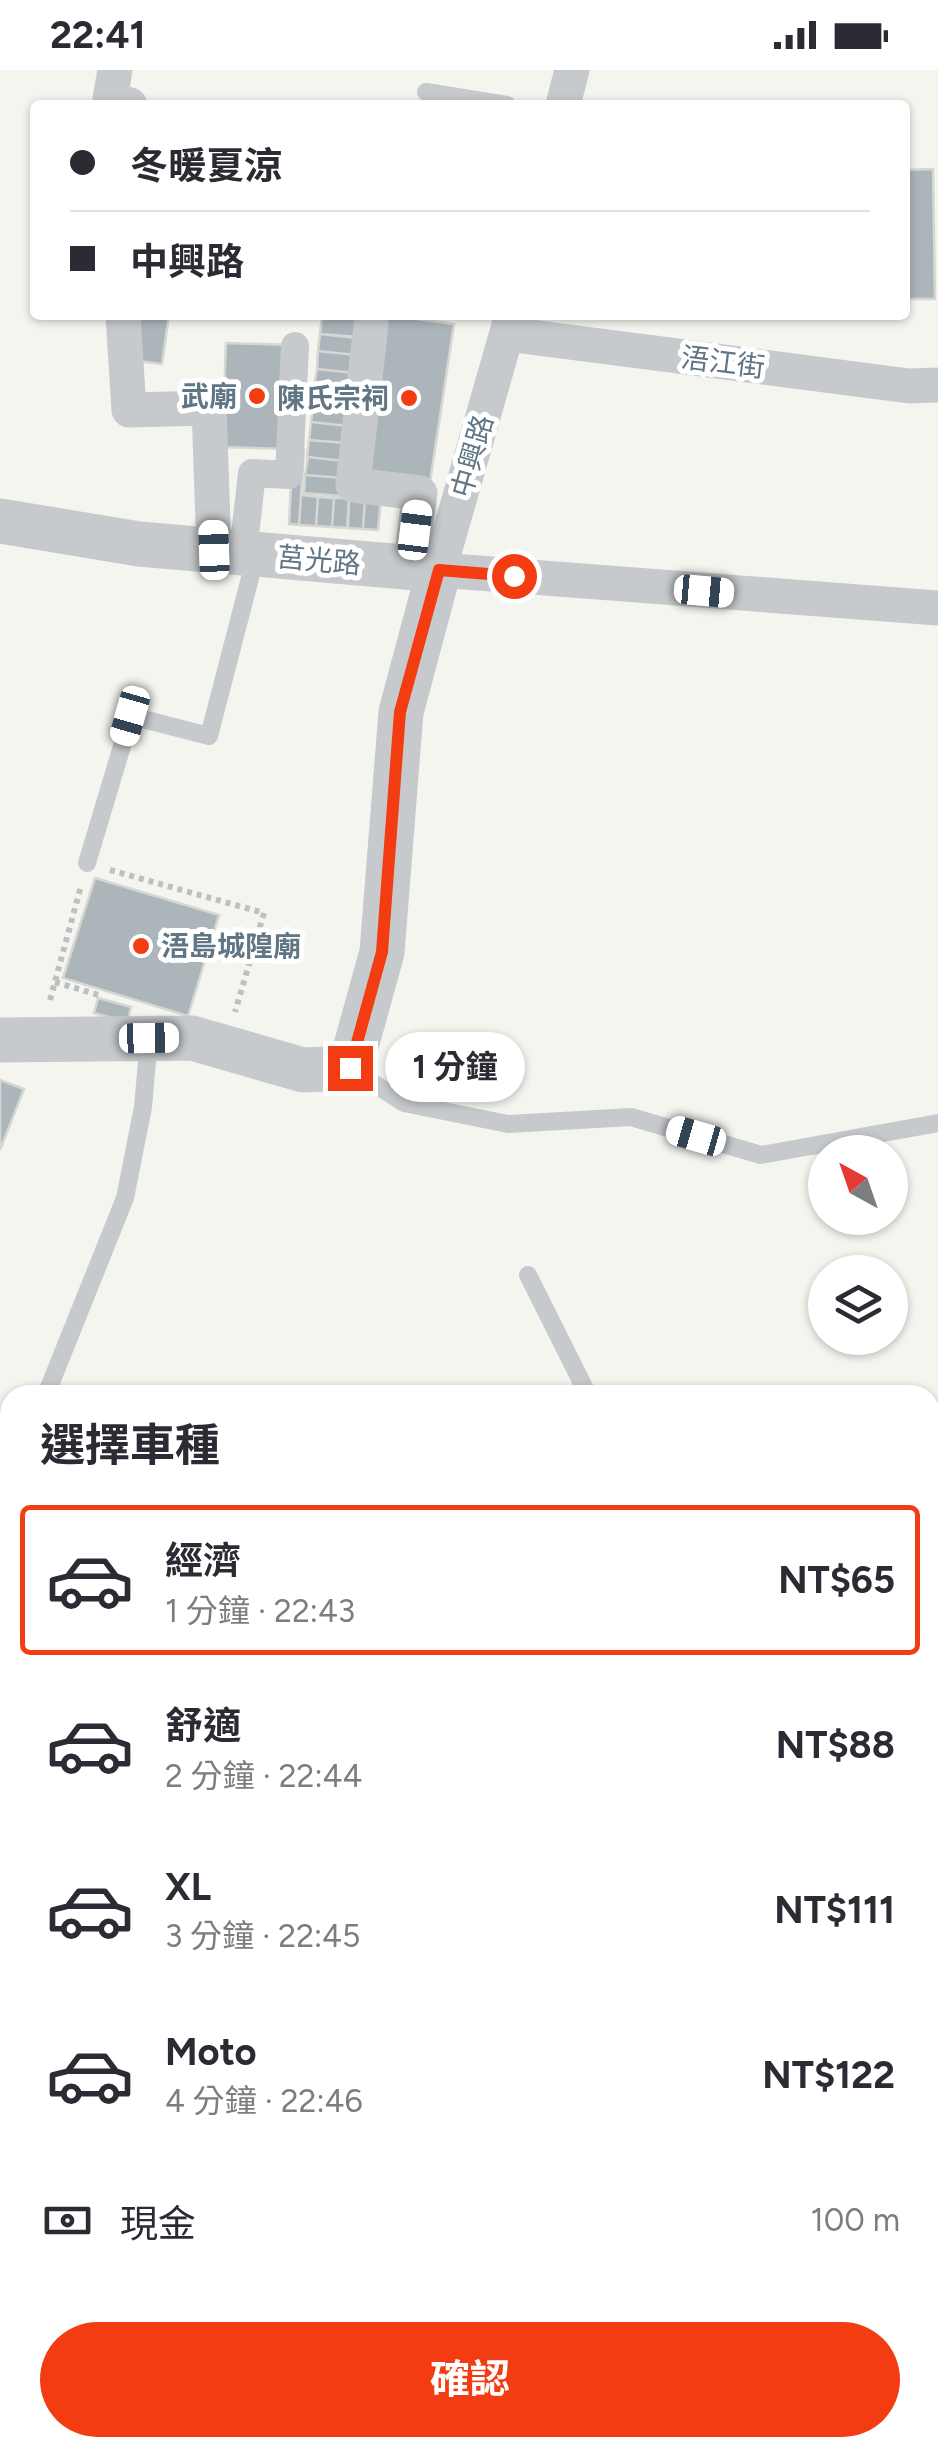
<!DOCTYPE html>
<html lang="zh-TW">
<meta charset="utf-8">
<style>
:root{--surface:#fff;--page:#f2f2f3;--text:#2b2b33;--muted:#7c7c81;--line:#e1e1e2;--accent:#f43c12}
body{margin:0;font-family:Figtree,"Noto Sans TC",sans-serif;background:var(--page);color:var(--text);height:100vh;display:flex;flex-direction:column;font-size:38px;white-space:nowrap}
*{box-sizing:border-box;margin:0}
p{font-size:32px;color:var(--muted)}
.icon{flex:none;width:55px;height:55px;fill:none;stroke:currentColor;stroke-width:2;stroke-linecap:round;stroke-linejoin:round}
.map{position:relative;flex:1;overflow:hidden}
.panel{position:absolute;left:0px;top:1315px;width:940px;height:1072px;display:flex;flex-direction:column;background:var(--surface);border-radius:30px 30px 0 0;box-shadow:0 2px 8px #0004}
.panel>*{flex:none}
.guide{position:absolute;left:30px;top:30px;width:880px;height:220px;border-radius:10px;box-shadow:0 2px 8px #0004;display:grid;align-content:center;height:220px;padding:0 40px;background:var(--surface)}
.needle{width:65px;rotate:320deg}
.buttons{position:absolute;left:808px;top:1065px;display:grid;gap:20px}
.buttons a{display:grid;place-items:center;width:100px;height:100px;border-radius:50%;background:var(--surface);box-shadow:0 2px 8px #0004;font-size:50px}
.end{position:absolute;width:45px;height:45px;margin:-22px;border:12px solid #f43c12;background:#fff;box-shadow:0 0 0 5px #fff}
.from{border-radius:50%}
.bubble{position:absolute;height:70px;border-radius:35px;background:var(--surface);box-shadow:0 2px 8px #0004;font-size:32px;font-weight:700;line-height:70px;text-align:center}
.car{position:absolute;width:30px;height:60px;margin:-30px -15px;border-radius:12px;box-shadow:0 0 8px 2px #0007;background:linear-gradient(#fff 24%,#345 0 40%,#fff 0 76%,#345 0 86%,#fff 0)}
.guide b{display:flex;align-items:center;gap:35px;height:95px;font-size:38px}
.guide b+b{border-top:2px solid var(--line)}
.guide i{width:25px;height:25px;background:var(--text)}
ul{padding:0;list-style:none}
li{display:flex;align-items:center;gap:30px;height:150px;margin:0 20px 15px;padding:0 20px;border:5px solid transparent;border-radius:10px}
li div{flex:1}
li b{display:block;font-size:38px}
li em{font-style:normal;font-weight:700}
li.selected{border-color:var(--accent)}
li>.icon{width:90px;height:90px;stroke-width:1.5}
h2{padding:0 40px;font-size:45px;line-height:120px}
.pay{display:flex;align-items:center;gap:25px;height:110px;padding:0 40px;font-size:38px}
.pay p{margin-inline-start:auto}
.cta{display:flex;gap:20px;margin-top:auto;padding:20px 40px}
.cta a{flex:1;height:115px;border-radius:60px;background:var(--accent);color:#fff;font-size:40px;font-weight:700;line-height:115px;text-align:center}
.status{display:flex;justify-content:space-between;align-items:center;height:70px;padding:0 50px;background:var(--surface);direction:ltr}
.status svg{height:28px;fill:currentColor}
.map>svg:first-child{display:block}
.green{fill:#d6ddd1}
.building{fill:#acb5ba;stroke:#d6d6d3;stroke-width:2.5}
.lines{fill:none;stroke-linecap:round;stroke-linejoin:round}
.secondary-casing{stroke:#b6bcc0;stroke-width:58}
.path{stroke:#bdc0c2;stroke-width:6;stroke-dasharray:5 5;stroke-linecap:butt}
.service{stroke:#c7cacd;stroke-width:18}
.pedestrian{stroke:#c7cacd;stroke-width:28}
.minor{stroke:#c7cacd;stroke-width:35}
.tertiary{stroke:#c7cacd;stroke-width:45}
.secondary{stroke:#fff;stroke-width:52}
.route{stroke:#f43c12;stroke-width:12}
.poi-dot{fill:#f43c12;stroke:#fff;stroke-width:4}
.labels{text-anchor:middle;stroke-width:10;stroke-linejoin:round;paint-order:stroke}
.street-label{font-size:28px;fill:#617685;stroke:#fff}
.poi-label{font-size:28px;font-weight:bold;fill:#617685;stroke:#fff;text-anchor:end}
</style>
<div class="status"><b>22:41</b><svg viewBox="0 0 49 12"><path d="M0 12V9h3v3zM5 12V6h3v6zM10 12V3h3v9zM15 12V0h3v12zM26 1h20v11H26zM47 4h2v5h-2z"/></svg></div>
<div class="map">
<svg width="938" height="2386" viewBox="0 0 938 2386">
<rect width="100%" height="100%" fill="#f5f5f0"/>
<path class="green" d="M391 2378H917L925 2386H371Z"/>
<path class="building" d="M933 99 935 229H905V100Z
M130 245H169L162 294 123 289Z
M322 245H359L357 267 320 264Z
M387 245 454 254 430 412 363 403Z
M320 264 357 268 356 285 318 281Z
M226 273 291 275 287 379 222 377Z
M318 281 356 285 354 303 317 299Z
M317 299 354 303 352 320 314 317Z
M314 317 352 320 350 338 313 334Z
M313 334 350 338 348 356 311 352Z
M311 352 348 356 346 373 309 370Z
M309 370 346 373 344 391 307 387Z
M293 379 304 380 299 455 289 454Z
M308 387 344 391 343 408 305 405Z
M305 405 343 408 341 426 304 423Z
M301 425 318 427 316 456 299 455Z
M318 427 334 428 332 457 316 456Z
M334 428H349L348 458 332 457Z
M349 428 365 430 363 459 347 458Z
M365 430 381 431 378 460 363 459Z
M95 808 219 845 188 946 63 908Z
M98 928 131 937 127 952 94 943Z
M0 1010 24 1019 0 1080Z
M0 2235 10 2248V2279L0 2287Z"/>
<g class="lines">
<g class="secondary-casing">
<path id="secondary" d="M930 2046 938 2040
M930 2328 938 2336
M242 2386 268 2378"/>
</g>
<path class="path" d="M110 800 264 843 235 942
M55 912 102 926
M50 930 81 816
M352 2378 365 2386
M507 2378 509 2386
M620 2378 626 2386
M529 2386 542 2378
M824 2386 835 2378"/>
<path class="service" d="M426 22 507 35
M87 793 131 646 209 666 256 485
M350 998 404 1033 508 1054 631 1047 761 1085 938 1053
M528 1205 588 1325
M46 1325 125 1128 143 1037 149 969
M0 1500 10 1479
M930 1810 938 1807
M0 2047 10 2040"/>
<path class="pedestrian" d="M243 483 252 403 289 405 295 276"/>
<path class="minor" d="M115 0 110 29 130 35
M563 35 572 0
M123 245 129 340 209 338 214 481
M512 245 439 500 938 538
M371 255 353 415 420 423 410 498
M508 264 909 316 938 315
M930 2189 938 2184"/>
<path class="tertiary" d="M0 451 139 474 439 500 401 642 382 882 350 998 303 1000 192 968 0 970"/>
<use href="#secondary" class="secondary"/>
</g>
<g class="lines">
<path class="route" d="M350 998 382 882 400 642 439 500 514 506"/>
</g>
<g class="poi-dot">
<circle cx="257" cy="326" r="10"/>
<circle cx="409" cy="328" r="10"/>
<circle cx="141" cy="876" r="10"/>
</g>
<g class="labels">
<g class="street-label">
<text transform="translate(723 292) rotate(7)" y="10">浯江街</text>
<text transform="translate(472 386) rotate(-74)" y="10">中興路</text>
<text transform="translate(319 490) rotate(5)" y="10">莒光路</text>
</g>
<g class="poi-label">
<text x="237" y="336">武廟</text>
<text x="389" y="338">陳氏宗祠</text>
<text x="161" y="886" text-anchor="start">浯島城隍廟</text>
</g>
</g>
</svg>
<div class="buttons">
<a><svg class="needle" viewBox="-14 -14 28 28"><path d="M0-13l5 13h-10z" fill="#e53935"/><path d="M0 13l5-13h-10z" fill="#7c7c81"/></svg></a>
<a><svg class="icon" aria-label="layers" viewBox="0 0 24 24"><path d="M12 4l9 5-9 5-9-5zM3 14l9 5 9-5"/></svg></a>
</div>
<i class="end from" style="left:514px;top:506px"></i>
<i class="end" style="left:350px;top:998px"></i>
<div class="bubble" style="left:385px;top:962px;width:140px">1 分鐘</div>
<i class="car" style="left:415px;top:460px;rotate:7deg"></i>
<i class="car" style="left:214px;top:480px;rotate:358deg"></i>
<i class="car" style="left:704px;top:521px;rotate:95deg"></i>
<i class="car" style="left:130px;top:646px;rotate:196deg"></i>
<i class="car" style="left:149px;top:968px;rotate:89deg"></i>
<i class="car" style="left:696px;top:1066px;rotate:286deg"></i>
<div class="guide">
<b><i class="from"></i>冬暖夏涼</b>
<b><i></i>中興路</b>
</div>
<section class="panel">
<h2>選擇車種</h2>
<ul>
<li class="selected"><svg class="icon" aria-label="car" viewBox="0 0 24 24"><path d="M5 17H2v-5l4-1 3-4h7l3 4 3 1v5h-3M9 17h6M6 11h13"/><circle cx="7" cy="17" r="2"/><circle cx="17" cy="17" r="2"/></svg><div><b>經濟</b><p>1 分鐘 · 22:43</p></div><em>NT$65</em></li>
<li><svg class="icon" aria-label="car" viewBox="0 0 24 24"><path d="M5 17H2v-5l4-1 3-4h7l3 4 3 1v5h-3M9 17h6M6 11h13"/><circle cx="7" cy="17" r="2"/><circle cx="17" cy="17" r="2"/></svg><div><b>舒適</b><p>2 分鐘 · 22:44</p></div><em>NT$88</em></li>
<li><svg class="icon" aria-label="car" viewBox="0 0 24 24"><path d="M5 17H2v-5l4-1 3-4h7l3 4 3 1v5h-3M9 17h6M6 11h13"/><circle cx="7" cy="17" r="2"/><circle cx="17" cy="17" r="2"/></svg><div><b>XL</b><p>3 分鐘 · 22:45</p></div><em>NT$111</em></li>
<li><svg class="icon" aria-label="car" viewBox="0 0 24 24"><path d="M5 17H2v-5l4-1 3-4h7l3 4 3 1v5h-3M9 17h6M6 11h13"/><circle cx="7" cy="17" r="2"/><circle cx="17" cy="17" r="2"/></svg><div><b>Moto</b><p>4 分鐘 · 22:46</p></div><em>NT$122</em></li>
</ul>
<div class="pay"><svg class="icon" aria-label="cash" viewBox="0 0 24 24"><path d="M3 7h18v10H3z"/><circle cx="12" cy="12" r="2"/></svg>現金<p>100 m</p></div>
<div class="cta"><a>確認</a></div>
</section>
</div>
